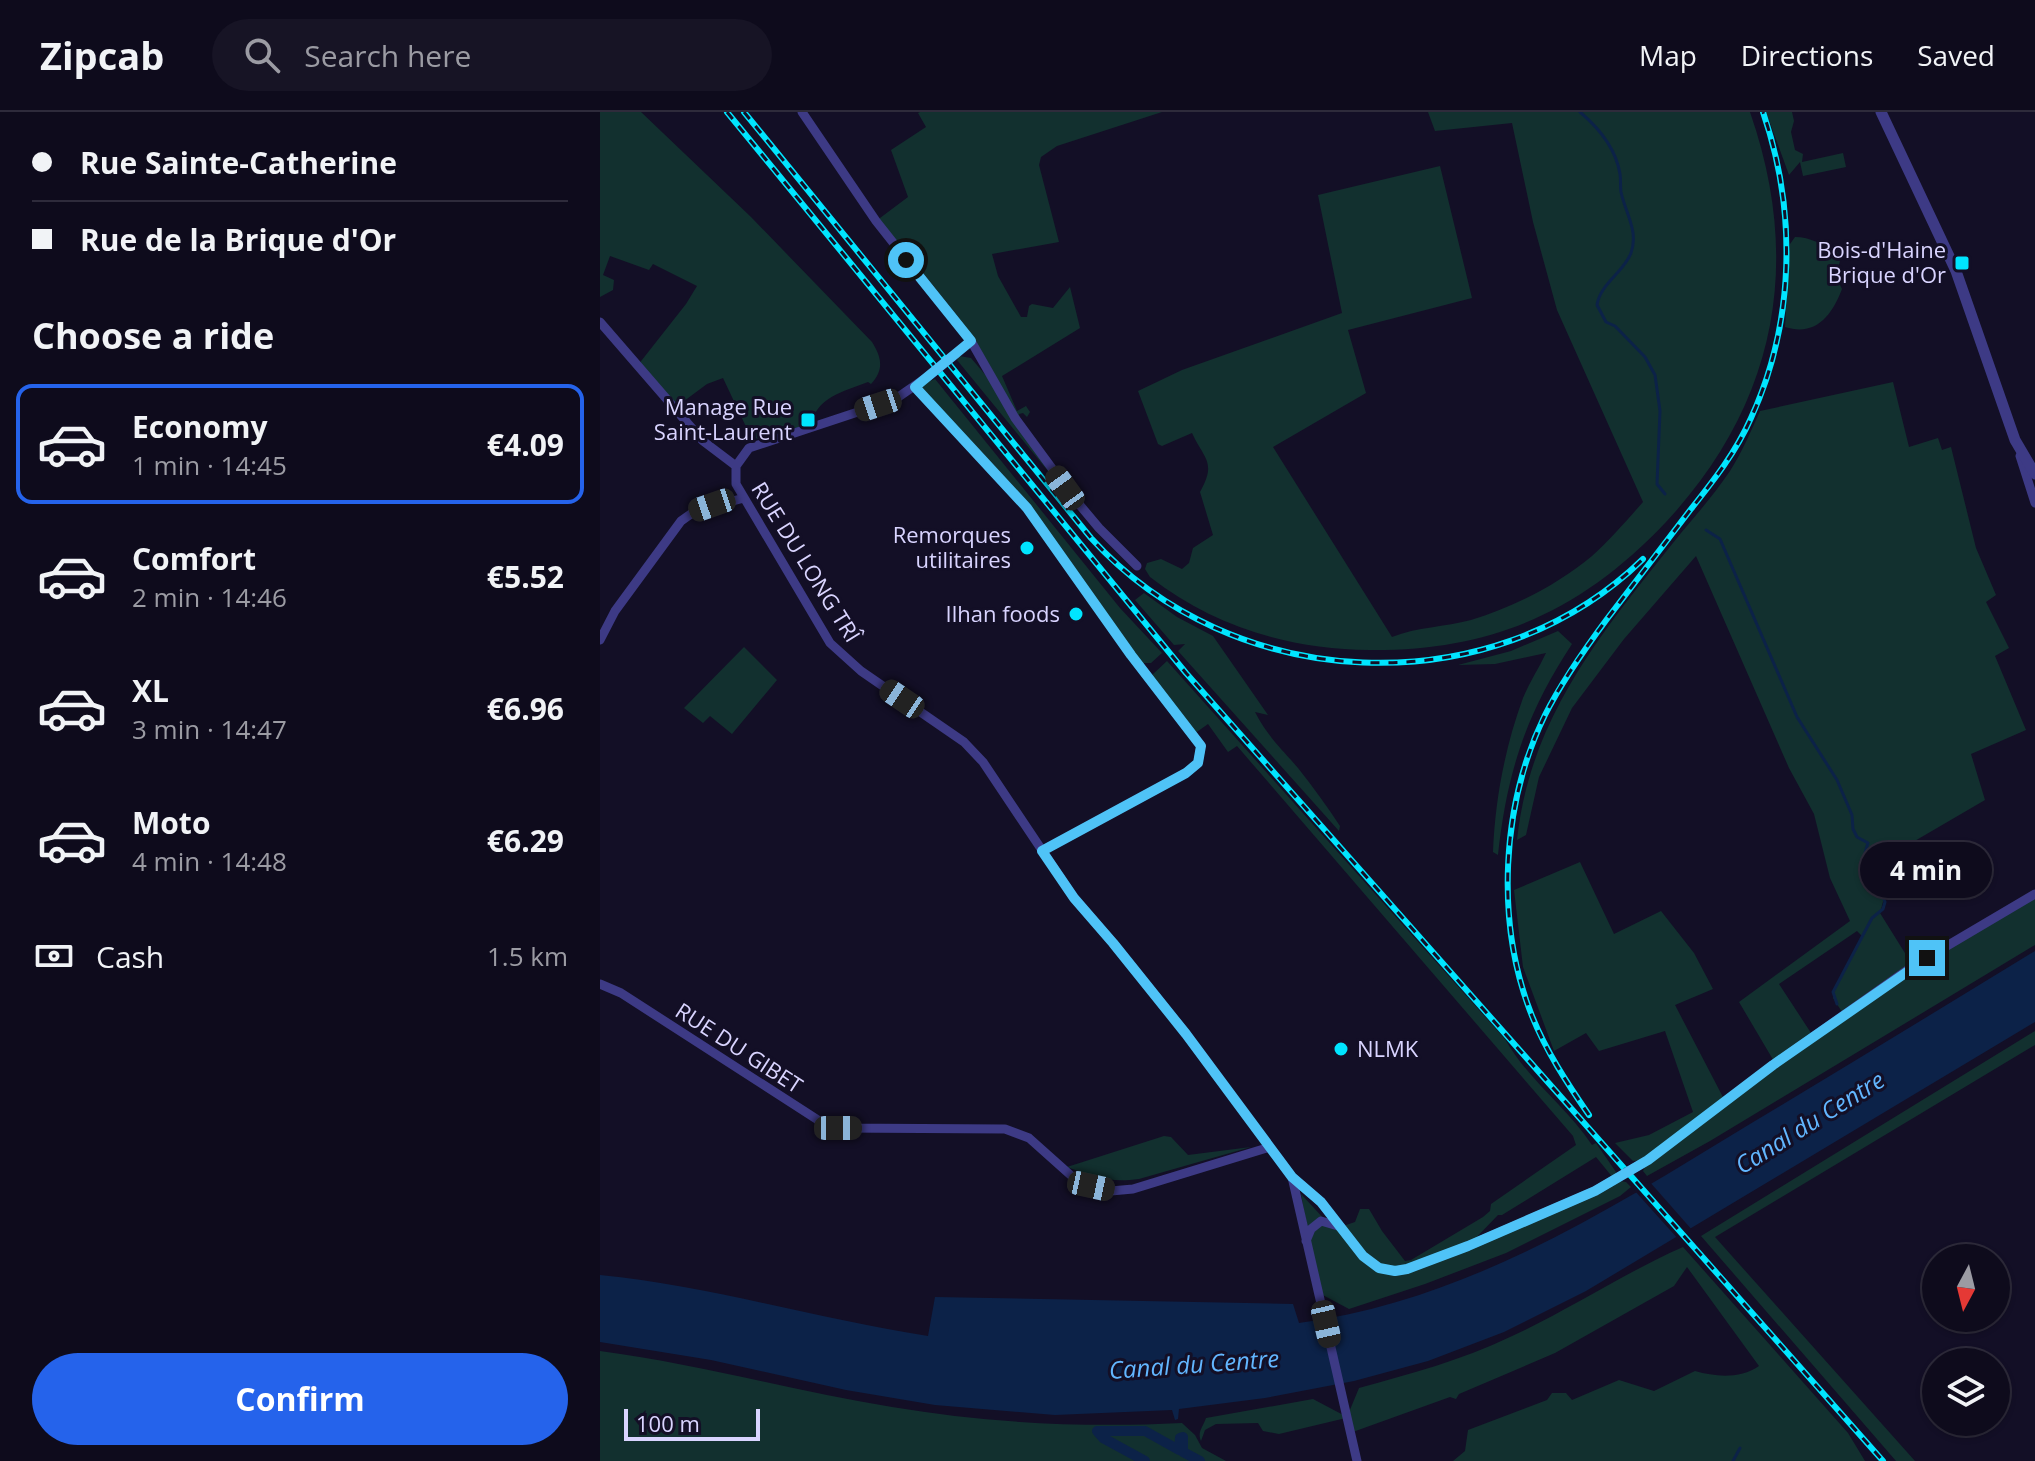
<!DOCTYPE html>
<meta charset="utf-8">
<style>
:root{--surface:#0e0b1c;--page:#171425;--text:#f1f3f6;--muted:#9b9ba3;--line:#2e2b3b;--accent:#2563eb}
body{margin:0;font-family:"Open Sans",sans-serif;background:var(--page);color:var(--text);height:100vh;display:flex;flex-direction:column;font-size:30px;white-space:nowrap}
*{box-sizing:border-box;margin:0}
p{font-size:26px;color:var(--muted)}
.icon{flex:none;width:44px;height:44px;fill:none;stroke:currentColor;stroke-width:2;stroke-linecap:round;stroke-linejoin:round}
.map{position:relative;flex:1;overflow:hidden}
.panel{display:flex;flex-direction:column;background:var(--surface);width:600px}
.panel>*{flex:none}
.top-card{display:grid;align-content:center;height:176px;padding:0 32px;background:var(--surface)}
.needle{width:52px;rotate:187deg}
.controls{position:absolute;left:1322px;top:1132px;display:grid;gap:16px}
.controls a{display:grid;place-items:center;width:88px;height:88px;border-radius:50%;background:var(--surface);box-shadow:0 2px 6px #0004,0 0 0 2px var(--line);font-size:40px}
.scale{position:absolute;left:24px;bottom:20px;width:136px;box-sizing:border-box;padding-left:8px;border:4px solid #d9d4ff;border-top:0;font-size:22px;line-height:28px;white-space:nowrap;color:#d9d4ff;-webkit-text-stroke:6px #130f26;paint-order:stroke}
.end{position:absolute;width:36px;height:36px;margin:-18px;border:10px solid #4fc3f7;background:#111;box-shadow:0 0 0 4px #111}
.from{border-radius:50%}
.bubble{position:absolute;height:56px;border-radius:28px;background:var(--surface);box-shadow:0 2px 6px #0004,0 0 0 2px var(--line);font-size:26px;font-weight:700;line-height:56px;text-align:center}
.car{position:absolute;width:24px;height:48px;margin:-24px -12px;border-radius:10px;box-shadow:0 0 6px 2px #0007;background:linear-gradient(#222 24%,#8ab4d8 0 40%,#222 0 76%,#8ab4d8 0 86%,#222 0)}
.top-card b{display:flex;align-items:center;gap:28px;height:76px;font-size:30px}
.top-card b+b{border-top:2px solid var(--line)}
.top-card i{width:20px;height:20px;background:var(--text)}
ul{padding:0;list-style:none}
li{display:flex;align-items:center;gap:24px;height:120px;margin:0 16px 12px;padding:0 16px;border:4px solid transparent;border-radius:16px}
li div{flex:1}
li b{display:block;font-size:30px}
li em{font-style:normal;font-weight:700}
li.selected{border-color:var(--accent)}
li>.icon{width:72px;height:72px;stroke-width:1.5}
h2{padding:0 32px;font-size:36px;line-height:96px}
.pay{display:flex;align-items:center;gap:20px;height:88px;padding:0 32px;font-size:30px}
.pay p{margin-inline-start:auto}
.primary-button{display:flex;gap:16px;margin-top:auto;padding:16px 32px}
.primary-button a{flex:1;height:92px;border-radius:48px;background:var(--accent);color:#fff;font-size:32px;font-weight:700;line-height:92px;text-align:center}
header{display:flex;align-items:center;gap:48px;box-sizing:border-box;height:112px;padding:0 40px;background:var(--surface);border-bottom:2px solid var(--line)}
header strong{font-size:38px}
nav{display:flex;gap:44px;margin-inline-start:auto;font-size:28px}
.search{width:560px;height:72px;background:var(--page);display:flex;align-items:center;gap:20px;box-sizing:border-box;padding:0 28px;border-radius:44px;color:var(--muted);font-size:30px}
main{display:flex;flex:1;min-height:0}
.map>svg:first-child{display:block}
.green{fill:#12302f;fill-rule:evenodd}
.water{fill:#0c2248}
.pier{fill:#130f26}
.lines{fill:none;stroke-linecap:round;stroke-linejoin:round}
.stream{stroke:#0c2248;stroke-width:3}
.canal{stroke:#0c2248;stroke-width:10}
.minor{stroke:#3d3a85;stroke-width:9}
.tertiary{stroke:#3d3a85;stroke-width:11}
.rail-casing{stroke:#00e5ff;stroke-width:6}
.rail{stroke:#130f26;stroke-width:3;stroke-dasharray:9;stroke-linecap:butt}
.minor-bridge{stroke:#3d3a85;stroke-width:9}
.route{stroke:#4fc3f7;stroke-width:10}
.poi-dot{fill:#00e5ff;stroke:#130f26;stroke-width:3}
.labels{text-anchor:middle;stroke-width:6;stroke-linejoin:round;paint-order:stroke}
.poi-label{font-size:22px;fill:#d9d4ff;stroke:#130f26;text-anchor:end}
.street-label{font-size:22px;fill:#d9d4ff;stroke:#130f26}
.water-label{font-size:24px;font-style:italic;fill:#62b6ff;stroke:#130f26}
</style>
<header>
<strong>Zipcab</strong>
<div class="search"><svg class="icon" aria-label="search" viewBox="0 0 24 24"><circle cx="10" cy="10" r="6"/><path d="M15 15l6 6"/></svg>Search here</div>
<nav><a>Map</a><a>Directions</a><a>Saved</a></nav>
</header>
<main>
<section class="panel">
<div class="top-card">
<b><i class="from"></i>Rue Sainte-Catherine</b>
<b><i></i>Rue de la Brique d'Or</b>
</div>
<h2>Choose a ride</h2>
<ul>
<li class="selected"><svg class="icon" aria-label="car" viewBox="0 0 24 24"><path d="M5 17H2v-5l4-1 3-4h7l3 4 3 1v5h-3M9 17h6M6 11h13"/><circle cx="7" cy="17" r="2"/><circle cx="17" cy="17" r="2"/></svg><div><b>Economy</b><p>1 min · 14:45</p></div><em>€4.09</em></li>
<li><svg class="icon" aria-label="car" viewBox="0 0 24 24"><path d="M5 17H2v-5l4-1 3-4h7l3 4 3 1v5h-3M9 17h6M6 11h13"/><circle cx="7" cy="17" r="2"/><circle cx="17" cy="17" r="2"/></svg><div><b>Comfort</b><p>2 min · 14:46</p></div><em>€5.52</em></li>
<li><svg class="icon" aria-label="car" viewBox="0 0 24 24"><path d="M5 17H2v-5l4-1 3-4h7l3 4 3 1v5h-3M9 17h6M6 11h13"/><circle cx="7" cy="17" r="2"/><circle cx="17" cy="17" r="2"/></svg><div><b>XL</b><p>3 min · 14:47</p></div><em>€6.96</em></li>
<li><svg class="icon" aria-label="car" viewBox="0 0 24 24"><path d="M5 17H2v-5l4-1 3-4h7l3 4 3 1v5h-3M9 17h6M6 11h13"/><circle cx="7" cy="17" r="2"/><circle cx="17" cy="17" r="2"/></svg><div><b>Moto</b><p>4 min · 14:48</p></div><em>€6.29</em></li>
</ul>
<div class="pay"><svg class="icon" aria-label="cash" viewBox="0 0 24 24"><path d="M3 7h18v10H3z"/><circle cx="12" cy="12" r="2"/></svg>Cash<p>1.5 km</p></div>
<div class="primary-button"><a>Confirm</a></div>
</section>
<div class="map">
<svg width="1435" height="1349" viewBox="0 0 1435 1349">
<rect width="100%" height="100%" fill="#130f26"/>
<path class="green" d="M0 0H41L151 105 272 230C282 246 284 258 271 272L268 270C243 280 215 285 211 315 192 321 165 338 149 321L123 266 107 272 76 295 38 253 86 192 97 174 53 152 49 158 10 144 3 163 14 168 13 178 0 185Z
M562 0 457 34 441 45 439 53 459 130 392 142 398 164 421 205H427L429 194 432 192 453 196 470 175 480 216 402 264 417 299 426 294 430 300 427 305 423 301 419 302 420 307 461 375 357 248 359 244 371 246 388 266 371 229 276 109 308 85 291 38 326 15 318 1 320 0Z
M828 0H1150C1203 152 1176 292 1066 410 982 499 892 539 770 538 689 537 614 515 550 465L545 457 547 451 561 447 582 457 589 451 593 436 613 423 600 380C617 350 604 347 592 321L562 334 558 332 538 279 582 258 742 201 718 83 840 54 872 186 748 218 766 281 673 335 792 525C817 515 845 515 871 508 914 495 957 473 992 444 1010 428 1027 408 1043 390L957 198 933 110 912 11 835 19Z
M1166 0H1192L1194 9 1191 20 1195 38 1203 42 1202 50 1243 41 1246 55 1203 64 1200 50 1189 63Z
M1195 125C1210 125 1224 133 1238 140 1241 149 1241 153 1233 159L1242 177C1232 203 1216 225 1185 215L1190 132Z
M335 267 520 496 562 541 551 551H542L427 396 315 275Z
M1293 270 1309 335 1338 326 1342 338 1351 335 1376 436 1396 483 1386 490 1409 536 1395 544 1426 618 1371 642 1385 688 1265 758 1284 786 1280 801 1313 854 1329 859 1340 853 1344 835 1435 782V833L1110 1029 1047 1064 1043 1059 1048 1048 1033 1049 1015 1031 1049 1023 1093 1000 1065 919 999 939 986 921 954 939 923 855 914 778 980 750 1014 822 1061 799 1094 841 1113 877 1075 893 1125 989 1175 951 1139 890 1250 809 1230 766 1214 702 1189 656 1096 444 1024 527 972 596 939 665 926 723 917 728C930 603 1006 515 1081 421 1098 401 1115 381 1130 359 1142 340 1151 319 1160 299ZM1257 819 1262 824 1233 880V886L1244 903 1213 924 1179 872Z
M544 481 577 505 613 524 668 603 655 600C668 625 680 635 698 656 713 675 727 694 740 714L739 719 578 539 585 532 574 533 535 488Z
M958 519 972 532C926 602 907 660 898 743L893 740C895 688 905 635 923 586 929 571 939 556 946 541L895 552 858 553 911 539Z
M144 535 177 568 132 622 110 604 103 611 84 596Z
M567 549 905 927C928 968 966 994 992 1033L996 1031 1016 1060 1014 1068 1026 1070 1031 1075 1020 1084 906 1141 825 1172 749 1197 719 1181 701 1082 726 1109 740 1115 755 1110 760 1097H769L782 1119 805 1149 811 1148 883 1105 890 1099 891 1092 976 1033 973 1024 637 634 628 640 608 612 594 622 552 563ZM996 1045 1014 1067 870 1132 898 1103H902Z
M1435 919V933L1115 1125 1315 1349H1296L1101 1124Z
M564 1024 571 1025 588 1043 651 1035 539 1067C509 1071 494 1065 467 1055Z
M1083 1135 1248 1321 1265 1349H853L865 1339 868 1318 947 1288 952 1281H966L972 1288 1019 1268 1054 1279 1095 1259C1116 1265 1140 1267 1159 1254L1087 1155 1074 1174 955 1241 859 1282 856 1287 850 1285 750 1321 746 1306 679 1322 663 1319 658 1311 616 1312 605 1318 601 1329C597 1320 603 1315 606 1306L713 1287 747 1305 759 1276C810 1262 862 1248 910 1225 969 1198 1024 1161 1083 1135Z
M0 1239C98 1252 194 1279 292 1295 387 1311 485 1316 582 1311L595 1323 602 1336 626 1349H0Z"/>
<path class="water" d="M1435 839V910L986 1179 904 1220 828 1249 754 1269 665 1286 579 1297 578 1307 575 1308 572 1298 455 1303 335 1293 246 1278 111 1248 0 1230V1163C111 1174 218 1207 328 1224L335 1185 693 1192 699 1211C868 1188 1007 1099 1150 1012 1245 955 1340 897 1435 839Z"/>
<path class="pier" d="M1049 1069 1093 1119 1079 1128 1034 1078Z"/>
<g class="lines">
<path class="stream" d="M980 0C999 16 1016 37 1020 62 1021 68 1020 74 1021 80 1025 100 1039 119 1031 141 1024 160 1000 172 997 193L1006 210 1015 214 1045 245 1055 263 1060 299 1057 372 1065 382
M1106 418 1120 427 1197 605 1237 668 1252 703 1253 717 1257 725 1268 731 1262 751 1281 779 1285 790 1283 797 1272 806 1233 880 1237 892
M1133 1349 1140 1336"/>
<path class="canal" d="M545 1349 503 1326 497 1319H545L579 1338 580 1326 583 1325V1340L600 1349"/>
<path class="minor" d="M202 0 276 109 371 229 415 306 473 385 499 416 537 454
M0 210 103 329 136 354
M330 263 294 288 149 336 136 354V372L230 531 261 559 364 630 383 650 474 786 513 831 583 918 692 1065 721 1090 763 1144 779 1156 795 1159 807 1157 868 1134 995 1079 1048 1048 1173 953 1313 854 1435 782
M315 275 427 396 531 543 601 634 598 651 586 661 442 739
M1420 344 1435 391
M0 528 15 499 81 409 95 399 144 386
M0 872 21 881 221 1010 238 1016 405 1017 429 1026 476 1068 511 1079 533 1077 670 1035
M692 1065 757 1349
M706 1129 711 1117 721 1109 738 1114"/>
<path class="tertiary" d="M1281 0 1356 159 1415 328 1435 362"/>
<g class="rail-casing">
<path id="rail" d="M127 0 586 561 1283 1349
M144 0 491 426C632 582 891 595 1043 447
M989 1003C967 971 946 939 932 904 895 811 901 693 945 603 962 569 984 538 1007 507 1035 470 1063 434 1091 397 1114 368 1136 340 1151 306 1195 210 1197 99 1163 0"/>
</g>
<use href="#rail" class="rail"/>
<path class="minor-bridge" d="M330 263 356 242"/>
</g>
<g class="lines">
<path class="route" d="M306 148 371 229 315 275 427 396 531 543 601 634 598 651 586 661 442 739 474 786 513 831 586 922 692 1065 721 1090 763 1144 779 1156 795 1159 807 1157 868 1134 995 1079 1048 1048 1173 953 1327 846"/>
</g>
<g class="poi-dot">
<rect x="1354" y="143" width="16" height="16" rx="4"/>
<rect x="200" y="300" width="16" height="16" rx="4"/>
<circle cx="427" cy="436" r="8"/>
<circle cx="476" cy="502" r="8"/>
<circle cx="741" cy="937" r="8"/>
</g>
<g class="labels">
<g class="poi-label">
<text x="1346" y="146">Bois-d'Haine<tspan x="1346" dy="25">Brique d'Or</tspan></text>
<text x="192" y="303">Manage Rue<tspan x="192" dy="25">Saint-Laurent</tspan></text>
<text x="411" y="431">Remorques<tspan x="411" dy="25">utilitaires</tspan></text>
<text x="460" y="510">Ilhan foods</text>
<text x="757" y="945" text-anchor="start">NLMK</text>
</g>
<g class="street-label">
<text transform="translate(206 450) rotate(58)" y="8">RUE DU LONG TRÎ</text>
<text transform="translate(139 936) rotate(33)" y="8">RUE DU GIBET</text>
</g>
<g class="water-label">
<text transform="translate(1210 1011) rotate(-32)" y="8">Canal du Centre</text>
<text transform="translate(594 1253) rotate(-4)" y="8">Canal du Centre</text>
</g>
</g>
</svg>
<div class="controls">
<a><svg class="needle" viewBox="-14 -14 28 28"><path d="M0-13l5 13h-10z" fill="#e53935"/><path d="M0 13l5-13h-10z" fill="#9b9ba3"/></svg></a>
<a><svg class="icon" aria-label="layers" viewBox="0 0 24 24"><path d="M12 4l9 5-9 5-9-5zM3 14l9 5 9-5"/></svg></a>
</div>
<div class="scale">100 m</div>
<i class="end from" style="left:306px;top:148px"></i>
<i class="end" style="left:1327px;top:846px"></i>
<div class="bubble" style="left:1260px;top:730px;width:132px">4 min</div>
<i class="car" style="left:278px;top:293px;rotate:252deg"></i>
<i class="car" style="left:465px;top:376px;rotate:324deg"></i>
<i class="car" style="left:112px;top:393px;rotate:251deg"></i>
<i class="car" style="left:302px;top:587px;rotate:304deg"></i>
<i class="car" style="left:238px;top:1016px;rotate:90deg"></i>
<i class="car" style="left:491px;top:1074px;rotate:102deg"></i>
<i class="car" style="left:726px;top:1212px;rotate:167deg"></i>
</div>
</main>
